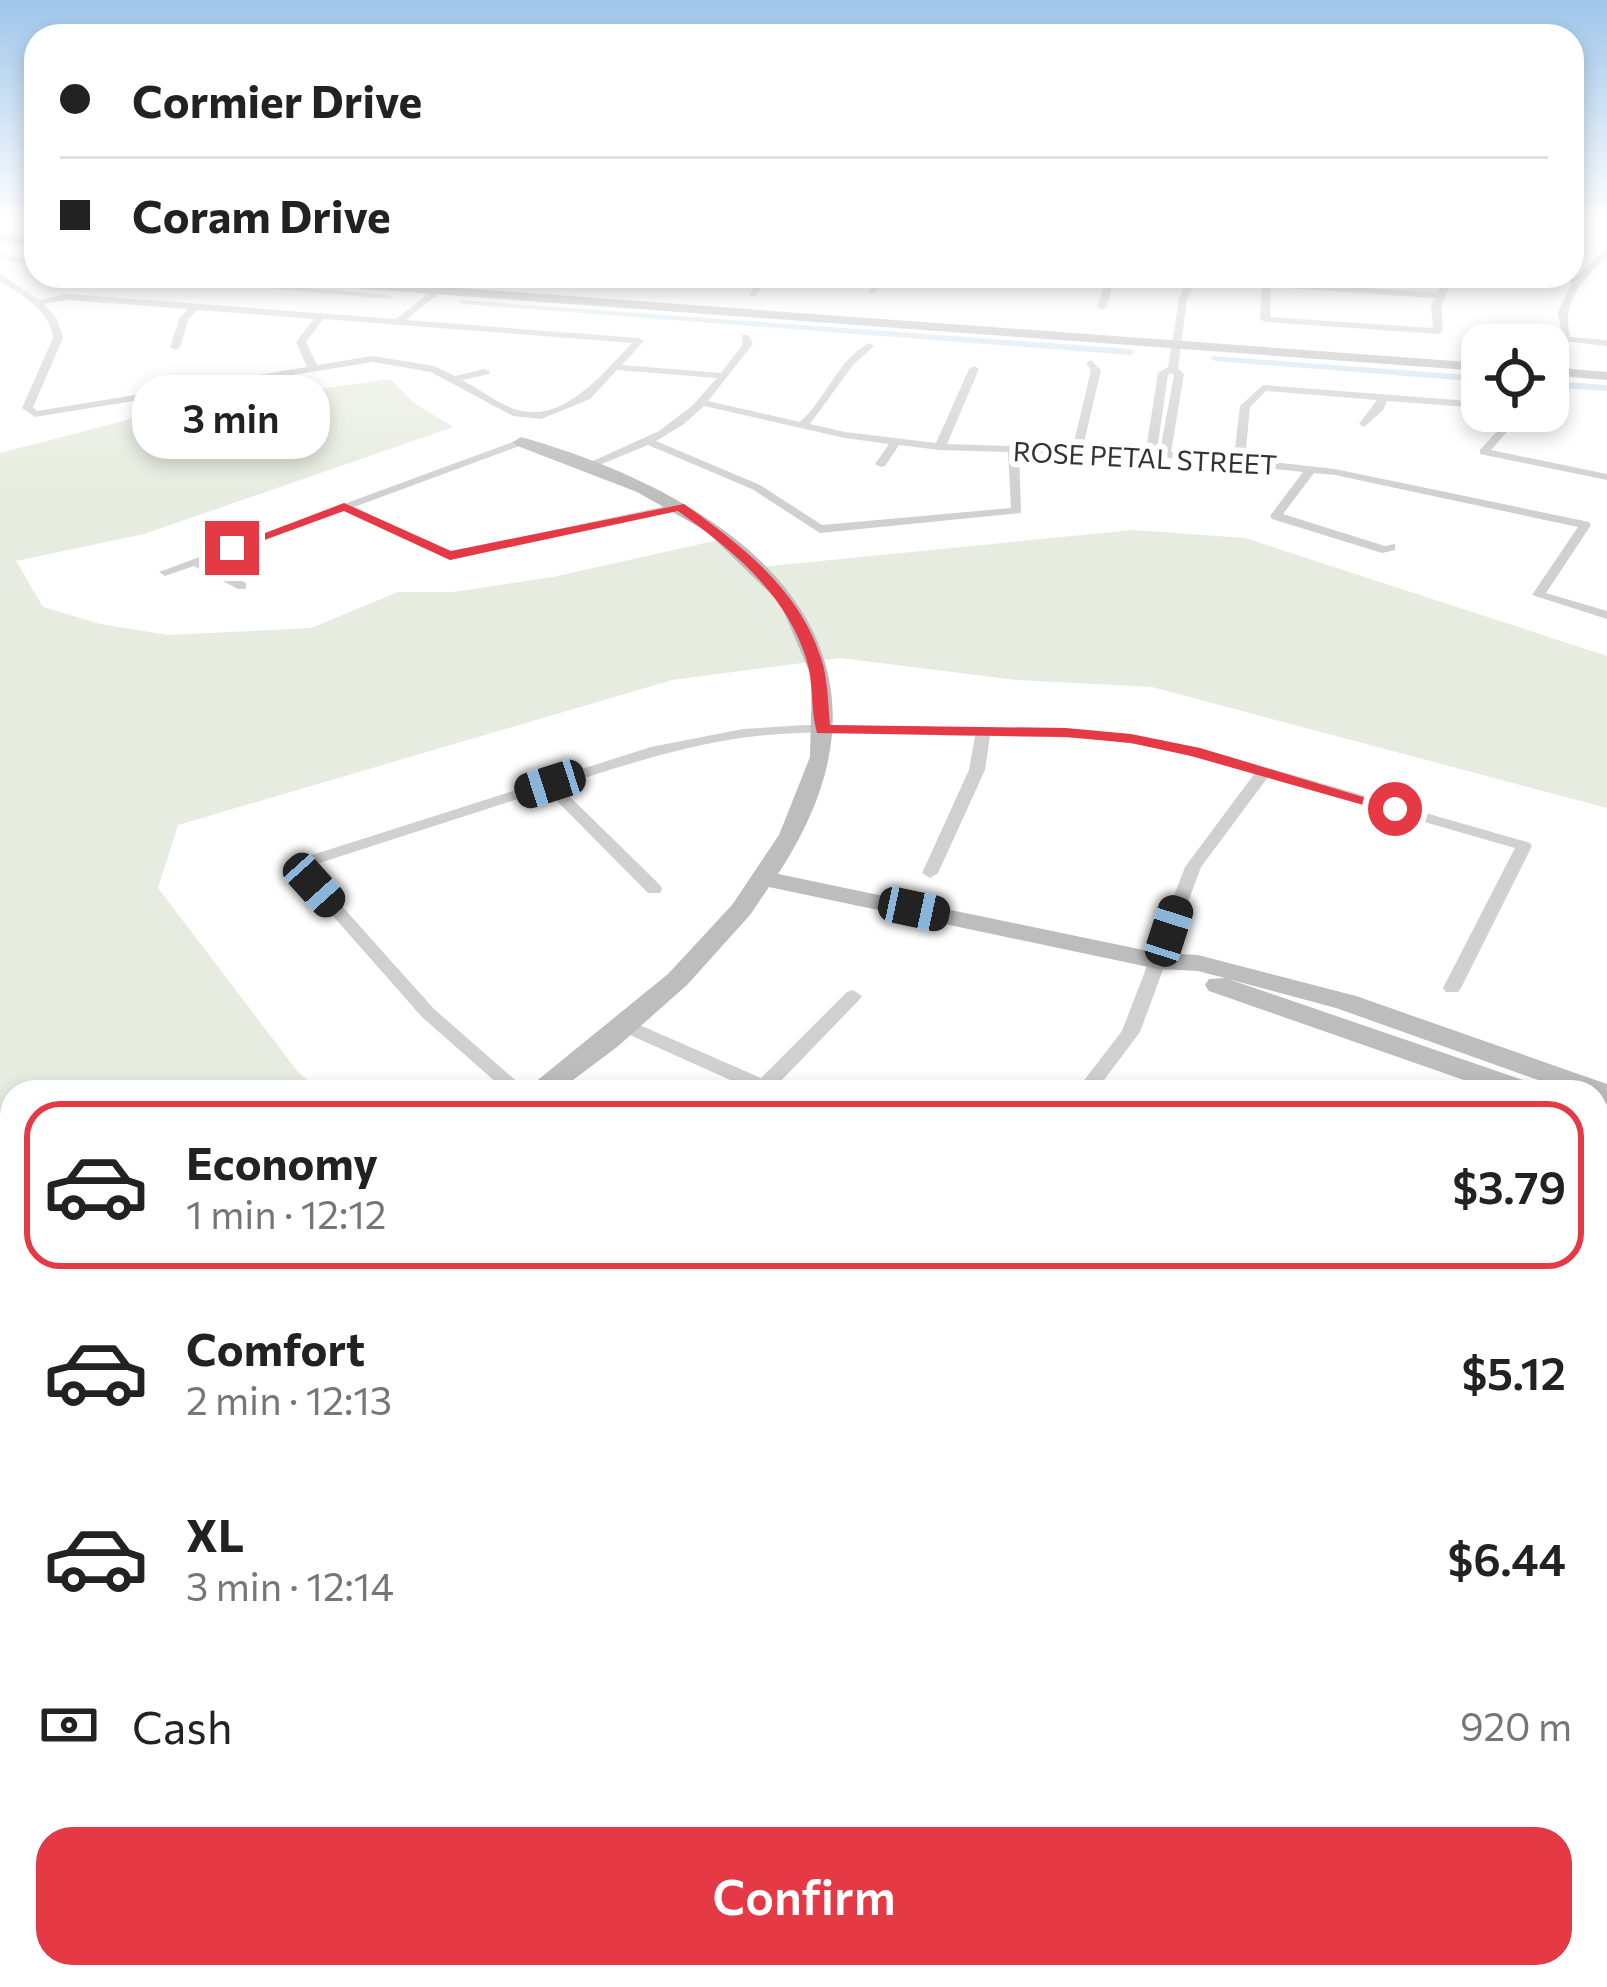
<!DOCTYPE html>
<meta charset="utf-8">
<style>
:root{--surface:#fff;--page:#f2f2f2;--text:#222;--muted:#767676;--line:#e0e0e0;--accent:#e63946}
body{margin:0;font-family:Commissioner,sans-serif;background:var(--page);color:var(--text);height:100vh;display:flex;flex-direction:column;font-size:45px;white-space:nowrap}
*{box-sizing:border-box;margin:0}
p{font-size:39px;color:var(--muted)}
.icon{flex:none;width:66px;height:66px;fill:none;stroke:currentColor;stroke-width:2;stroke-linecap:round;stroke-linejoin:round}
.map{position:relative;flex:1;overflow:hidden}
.sheet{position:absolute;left:0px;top:1080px;width:1608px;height:909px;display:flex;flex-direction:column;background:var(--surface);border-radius:36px 36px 0 0;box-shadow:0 6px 18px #0003}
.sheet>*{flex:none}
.hud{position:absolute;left:24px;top:24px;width:1560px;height:264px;border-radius:36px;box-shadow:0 6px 18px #0003;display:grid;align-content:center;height:264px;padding:0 36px;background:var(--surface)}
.controls{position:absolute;left:1461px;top:324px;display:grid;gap:24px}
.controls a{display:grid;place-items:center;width:108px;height:108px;border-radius:24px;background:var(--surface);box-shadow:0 6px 18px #0003;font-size:60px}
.end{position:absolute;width:54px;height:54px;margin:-27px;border:15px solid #e63946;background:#fff;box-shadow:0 0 0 6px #fff}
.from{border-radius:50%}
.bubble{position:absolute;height:84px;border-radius:36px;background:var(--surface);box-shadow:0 6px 18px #0003;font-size:39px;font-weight:600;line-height:84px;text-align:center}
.car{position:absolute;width:36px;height:72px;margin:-36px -18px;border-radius:15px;box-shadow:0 0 9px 3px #0007;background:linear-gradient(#222 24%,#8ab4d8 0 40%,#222 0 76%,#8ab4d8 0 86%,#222 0)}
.hud b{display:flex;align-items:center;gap:42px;height:114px;font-size:45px}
.hud b+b{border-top:3px solid var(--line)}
.hud i{width:30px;height:30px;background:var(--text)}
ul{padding:21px 0 0;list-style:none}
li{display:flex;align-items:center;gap:36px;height:168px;margin:0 24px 18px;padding:0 12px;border:6px solid transparent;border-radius:36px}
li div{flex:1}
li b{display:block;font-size:45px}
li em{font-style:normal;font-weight:600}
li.active{border-color:var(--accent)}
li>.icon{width:108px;height:108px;stroke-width:1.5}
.pay{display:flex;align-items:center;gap:30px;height:132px;padding:0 36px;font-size:45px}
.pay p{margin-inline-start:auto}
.action{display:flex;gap:24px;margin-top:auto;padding:24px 36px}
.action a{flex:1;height:138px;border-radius:36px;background:var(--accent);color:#fff;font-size:48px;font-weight:600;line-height:138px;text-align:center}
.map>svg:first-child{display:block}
.green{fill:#e6ecdf}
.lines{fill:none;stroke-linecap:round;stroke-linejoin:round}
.canal{fill:#cfe2ee;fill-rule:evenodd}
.street{fill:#d0d0d0;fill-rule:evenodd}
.secondary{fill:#bdbdbd;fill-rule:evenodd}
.route{fill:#e63946}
.labels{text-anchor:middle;stroke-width:12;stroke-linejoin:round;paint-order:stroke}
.far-street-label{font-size:27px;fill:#333;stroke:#fff}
</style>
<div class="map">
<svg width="1607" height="1987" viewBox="0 0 1607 1987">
<rect width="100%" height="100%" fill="#fff"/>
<path class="green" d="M390 379 414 403 453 427 144 534 16 561 43 607 100 624 168 635 311 628 398 592H453L553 577 727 538 759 567 1133 530 1245 538 1607 656V808L1152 687 1016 680 840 658 672 680 178 825 158 888 298 1072 321 1092H12V1282L0 1284V453L154 413Z"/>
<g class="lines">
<path class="canal" d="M0 254 36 262V266L0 258Z
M133 276H166L389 295 393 297 389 299Z
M459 300 1131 349 1135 352 1131 355 462 304Z
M1212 356 1482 376V382L1215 361 1211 358Z
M1548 381 1607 385V391L1548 387Z"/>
<path class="street" d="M1607 248V256C1583 280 1561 300 1570 337L1607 340V346L1563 341 1558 312 1572 282 1546 276 1575 278Z
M0 274 39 300 67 294 396 319 451 276H460L406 320 639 338 644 341 622 365 721 373 743 344 742 335H748L753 344 708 401 800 422C827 398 837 360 869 343L874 346 872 348 853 365 810 424 845 432 936 443 969 369 974 366 979 369 947 444 1075 448V438L1091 370 1086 363 1091 360 1101 370 1085 438 1086 448 1146 450 1158 373 1168 367 1179 299 1186 281 1140 276H1197L1437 293 1446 276H1454L1441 306 1443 331 1438 334 1265 322 1260 319 1262 287 1195 282 1187 299 1178 368 1184 374 1171 452 1234 458 1240 406 1263 385 1482 402V408L1387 401 1383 410 1364 427 1359 424 1377 400 1266 391 1250 407 1245 459 1335 469 1589 522 1591 525 1546 593 1607 611V619L1532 595 1578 527 1335 475 1314 473 1283 514 1385 546 1395 544V550L1382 553 1272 519 1270 516 1303 472 1151 456 1019 453 1021 513 820 533 752 489 648 445 592 468 582 466 659 431 692 406 717 378 617 370 590 399 541 419 513 416 431 372 373 362 35 417 22 408 53 338C50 309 22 296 0 281ZM1271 287 1435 298 1431 306 1433 328 1270 317ZM67 300 188 309 180 317 170 347 175 350 180 347 189 318 198 310 314 319 296 342 307 367 37 411 33 407 63 338 57 319 44 304ZM323 319 632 343C605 371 566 421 522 411 502 407 481 390 462 380L489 374 490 372 485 369 455 376 434 366 373 356 317 365 306 342ZM1172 373 1174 375 1160 451 1157 450 1168 375ZM704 406 845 438 889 444 875 464 881 467 885 466 899 445 940 450 1008 452 1011 508 822 525 760 485 656 441 684 424Z
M647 276H656L645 288H639Z
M762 276H771L755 296H749Z
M878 276H929L997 283 993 286 886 277 875 293H869Z
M1107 276H1115L1107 307 1102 310 1097 307Z
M1505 411H1515L1519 418 1491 450 1607 474V480L1480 454V450L1509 418Z
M521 439 526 442 525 444 354 507 451 552 680 503 686 507 450 560 343 511 205 562 246 583V589H238L194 566 165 576 159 572Z
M806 725 1067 729 1131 735 1199 748 1530 843 1532 846 1461 988 1458 992H1446L1443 988 1515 848 1268 777 1201 867 1140 1032 1095 1092H1075L1122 1031 1185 867 1255 773C1215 762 1175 750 1134 744 1086 736 1038 737 990 736L985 770 938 873 930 878 922 873 969 770 975 736C898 735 817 727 741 738 678 747 619 767 559 786L660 885 662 889 660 893H648L546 790 307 867 434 1009 529 1092H507L422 1017 288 865 290 862 651 747 743 729Z
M853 990 862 996 859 1000 777 1085 786 1092H757L621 1031 619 1027 621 1023H635L761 1078 847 992Z
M1596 1814 1607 1818V1847L1596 1843Z
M1607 1940V1987H1583L1585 1977H1596V1944Z"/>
<path class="secondary" d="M0 232 36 240V248L0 240Z
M236 276H297L1482 363V371L243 280Z
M1548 367 1607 372V380L1548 375Z
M521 437C734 497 932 640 778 874L1158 953 1198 955 1356 996 1607 1084V1104L1596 1101V1092H1572L1336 1008 1228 979 1538 1085 1542 1092H1498L1209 991 1205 985 1209 979 1225 978 1198 971 1158 969 769 887 750 915 687 985 617 1047 557 1092H523L668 974 732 905 779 835 810 757 812 678 780 603 706 531 637 492 515 445 513 442Z
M1607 1108V1152L1596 1155V1112Z
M1607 1251V1301L1596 1305V1254Z
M12 1302V1328L0 1331V1305Z
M1229 1977H1275L1271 1987H1225Z
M1309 1977H1355L1351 1987H1305Z"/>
</g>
<linearGradient id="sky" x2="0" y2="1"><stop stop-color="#9ec6ea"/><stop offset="0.44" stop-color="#fff"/><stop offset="1" stop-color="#fff" stop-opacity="0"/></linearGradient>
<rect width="1607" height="497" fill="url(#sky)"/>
<path class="route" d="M344 503 451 551 684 504C741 545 799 589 821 658 828 679 828 703 830 725L1066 728 1131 734 1200 748 1403 809 1395 814 1191 756 1131 743 1066 737 817 733C810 709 814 682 806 658 785 592 732 550 678 511L450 560 344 511 237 550 226 548Z"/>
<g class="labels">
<g class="far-street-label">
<text transform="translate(1145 459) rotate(3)" y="9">ROSE PETAL STREET</text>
</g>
</g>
</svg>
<div class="controls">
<a><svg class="icon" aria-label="locate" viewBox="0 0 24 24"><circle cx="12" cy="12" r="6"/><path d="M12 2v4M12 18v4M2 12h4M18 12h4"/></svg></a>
</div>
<i class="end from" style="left:1395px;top:809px"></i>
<i class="end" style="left:232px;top:548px"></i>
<div class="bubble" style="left:132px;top:375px;width:198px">3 min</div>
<i class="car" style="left:550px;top:784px;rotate:252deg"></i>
<i class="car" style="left:314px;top:885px;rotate:138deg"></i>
<i class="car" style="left:914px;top:909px;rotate:102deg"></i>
<i class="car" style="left:1169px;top:931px;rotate:18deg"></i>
<div class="hud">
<b><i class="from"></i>Cormier Drive</b>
<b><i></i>Coram Drive</b>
</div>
<section class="sheet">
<ul>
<li class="active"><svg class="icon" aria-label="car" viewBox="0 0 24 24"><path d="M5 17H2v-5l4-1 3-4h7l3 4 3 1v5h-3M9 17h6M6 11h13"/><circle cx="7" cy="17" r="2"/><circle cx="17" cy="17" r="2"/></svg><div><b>Economy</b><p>1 min · 12:12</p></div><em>$3.79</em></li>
<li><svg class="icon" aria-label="car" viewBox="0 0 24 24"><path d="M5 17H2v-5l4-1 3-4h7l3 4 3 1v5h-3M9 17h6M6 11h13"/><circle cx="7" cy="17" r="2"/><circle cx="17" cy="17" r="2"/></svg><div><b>Comfort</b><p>2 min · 12:13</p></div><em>$5.12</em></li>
<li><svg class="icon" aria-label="car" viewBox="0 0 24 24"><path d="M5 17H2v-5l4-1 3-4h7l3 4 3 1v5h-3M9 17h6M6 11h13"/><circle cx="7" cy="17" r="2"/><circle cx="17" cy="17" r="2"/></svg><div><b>XL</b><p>3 min · 12:14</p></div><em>$6.44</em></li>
</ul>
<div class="pay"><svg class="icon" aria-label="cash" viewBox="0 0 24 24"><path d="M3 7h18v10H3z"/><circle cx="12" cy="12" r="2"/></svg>Cash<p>920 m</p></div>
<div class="action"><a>Confirm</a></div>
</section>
</div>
